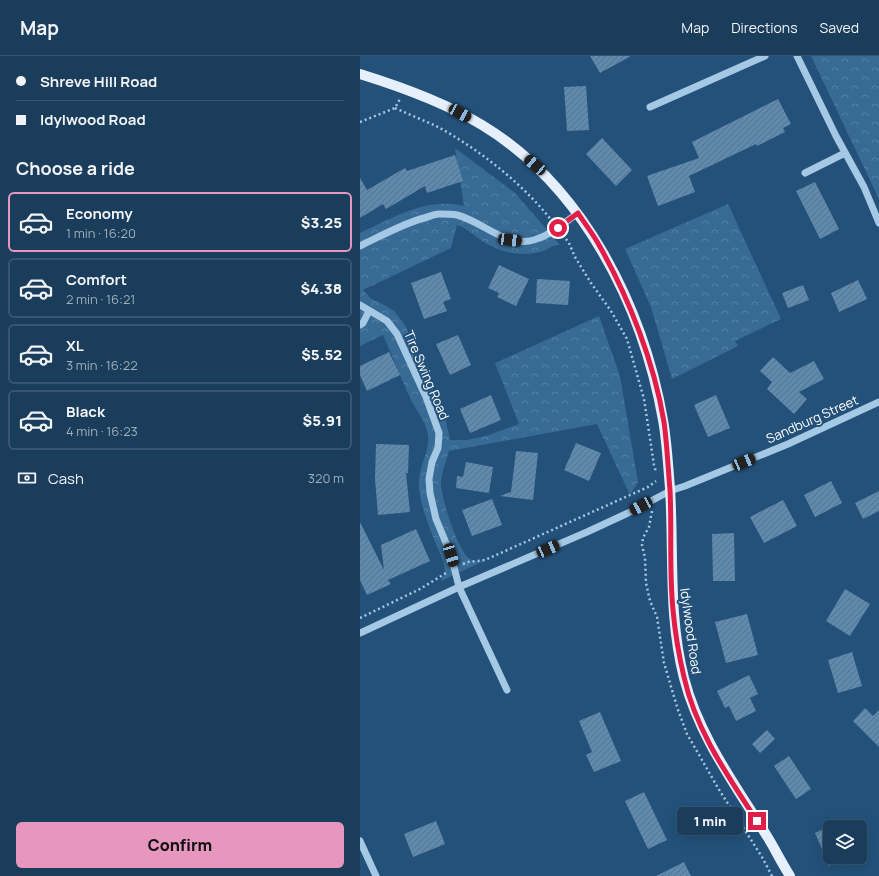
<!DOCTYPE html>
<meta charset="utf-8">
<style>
:root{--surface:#1a3d5b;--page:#234461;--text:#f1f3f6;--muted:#9faebb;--line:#385671;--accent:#e797bd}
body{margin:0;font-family:Manrope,sans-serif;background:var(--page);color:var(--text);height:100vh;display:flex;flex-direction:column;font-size:15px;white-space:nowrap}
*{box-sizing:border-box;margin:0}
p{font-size:13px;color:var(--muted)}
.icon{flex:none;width:22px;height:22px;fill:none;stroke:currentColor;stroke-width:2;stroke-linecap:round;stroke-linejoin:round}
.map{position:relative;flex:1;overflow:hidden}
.panel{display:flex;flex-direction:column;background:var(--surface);width:360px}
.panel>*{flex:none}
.guide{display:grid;align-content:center;height:88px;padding:0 16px;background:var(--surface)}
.buttons{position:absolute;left:463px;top:764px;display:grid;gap:8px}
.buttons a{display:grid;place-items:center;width:44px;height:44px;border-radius:6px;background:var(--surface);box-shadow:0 4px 16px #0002,0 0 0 1px var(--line);font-size:20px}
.end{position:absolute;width:18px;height:18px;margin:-9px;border:5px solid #e11d48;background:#fff;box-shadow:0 0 0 2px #fff}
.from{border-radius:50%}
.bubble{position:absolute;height:28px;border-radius:6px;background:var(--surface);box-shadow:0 4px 16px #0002,0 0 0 1px var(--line);font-size:13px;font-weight:800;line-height:28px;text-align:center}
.car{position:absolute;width:12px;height:24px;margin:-12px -6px;border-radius:5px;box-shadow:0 0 3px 1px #0007;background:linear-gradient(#222 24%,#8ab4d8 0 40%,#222 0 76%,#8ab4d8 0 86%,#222 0)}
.guide b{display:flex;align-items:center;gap:14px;height:38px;font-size:15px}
.guide b+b{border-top:1px solid var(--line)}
.guide i{width:10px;height:10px;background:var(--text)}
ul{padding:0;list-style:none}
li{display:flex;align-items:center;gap:12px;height:60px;margin:0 8px 6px;padding:0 8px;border:2px solid var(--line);border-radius:6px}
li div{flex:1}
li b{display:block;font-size:15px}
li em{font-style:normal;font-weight:800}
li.selected{border-color:var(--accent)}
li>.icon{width:36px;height:36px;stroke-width:1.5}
h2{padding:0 16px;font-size:18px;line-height:48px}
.pay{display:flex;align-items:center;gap:10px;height:44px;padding:0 16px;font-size:15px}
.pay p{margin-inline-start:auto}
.action{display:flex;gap:8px;margin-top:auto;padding:8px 16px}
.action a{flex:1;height:46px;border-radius:6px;background:var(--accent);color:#111;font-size:16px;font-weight:800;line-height:46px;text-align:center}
header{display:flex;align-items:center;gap:24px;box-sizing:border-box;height:56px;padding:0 20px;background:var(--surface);border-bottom:1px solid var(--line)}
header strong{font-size:19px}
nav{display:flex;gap:22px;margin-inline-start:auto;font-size:14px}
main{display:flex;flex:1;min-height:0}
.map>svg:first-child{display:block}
.forest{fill:url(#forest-crowns)}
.building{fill:url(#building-hatch)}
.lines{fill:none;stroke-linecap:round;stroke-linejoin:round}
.path{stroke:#a5c8e4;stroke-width:2.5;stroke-dasharray:2 3;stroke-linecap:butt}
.minor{stroke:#a5c8e4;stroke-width:7}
.major{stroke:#e5f0fc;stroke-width:10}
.route{stroke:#e11d48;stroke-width:5}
.labels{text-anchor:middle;stroke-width:4;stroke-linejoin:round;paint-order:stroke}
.street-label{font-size:13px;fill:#fff;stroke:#235179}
</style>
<header>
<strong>Map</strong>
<nav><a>Map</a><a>Directions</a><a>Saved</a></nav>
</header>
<main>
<section class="panel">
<div class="guide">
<b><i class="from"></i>Shreve Hill Road</b>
<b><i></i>Idylwood Road</b>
</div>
<h2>Choose a ride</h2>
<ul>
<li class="selected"><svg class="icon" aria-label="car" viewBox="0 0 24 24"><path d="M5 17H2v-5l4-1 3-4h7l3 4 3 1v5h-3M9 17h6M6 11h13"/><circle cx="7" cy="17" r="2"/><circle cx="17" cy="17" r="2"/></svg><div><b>Economy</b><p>1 min · 16:20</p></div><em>$3.25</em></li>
<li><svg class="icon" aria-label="car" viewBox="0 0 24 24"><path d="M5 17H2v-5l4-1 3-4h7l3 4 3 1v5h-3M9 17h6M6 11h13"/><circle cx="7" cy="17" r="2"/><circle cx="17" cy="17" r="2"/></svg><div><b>Comfort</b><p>2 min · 16:21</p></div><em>$4.38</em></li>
<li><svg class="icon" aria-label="car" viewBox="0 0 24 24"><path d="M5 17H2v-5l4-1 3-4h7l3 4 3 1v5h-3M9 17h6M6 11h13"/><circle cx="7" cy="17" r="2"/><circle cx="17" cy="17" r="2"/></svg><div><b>XL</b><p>3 min · 16:22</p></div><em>$5.52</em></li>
<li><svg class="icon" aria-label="car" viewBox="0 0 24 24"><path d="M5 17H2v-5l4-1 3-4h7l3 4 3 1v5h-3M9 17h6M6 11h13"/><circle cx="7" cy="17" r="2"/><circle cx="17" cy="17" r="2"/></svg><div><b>Black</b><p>4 min · 16:23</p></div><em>$5.91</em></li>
</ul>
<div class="pay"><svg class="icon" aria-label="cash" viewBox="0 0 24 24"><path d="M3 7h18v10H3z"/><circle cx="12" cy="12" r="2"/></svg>Cash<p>320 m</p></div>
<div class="action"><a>Confirm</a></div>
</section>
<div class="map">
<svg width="519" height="820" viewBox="0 0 519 820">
<defs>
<pattern id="forest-crowns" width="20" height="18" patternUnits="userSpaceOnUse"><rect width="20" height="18" fill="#376b96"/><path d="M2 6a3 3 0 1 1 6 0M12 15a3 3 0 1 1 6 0" fill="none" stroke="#5581a6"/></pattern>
<pattern id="building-hatch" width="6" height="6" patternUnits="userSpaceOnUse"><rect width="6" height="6" fill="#608aad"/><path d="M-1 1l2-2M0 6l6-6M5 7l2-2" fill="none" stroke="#587186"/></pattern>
</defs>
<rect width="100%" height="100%" fill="#235179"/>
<path class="forest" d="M451 0H519V143Z
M95 92 155 137 200 189C194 189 191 191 186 194 179 197 169 198 161 198 147 197 132 192 121 184 112 178 107 172 97 169L91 192 3 234 10 242 26 250 34 255 45 269 85 361 90 384H107L126 380 159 368 135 307 239 260 260 320 278 426 270 439 237 368 89 395C86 405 82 415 81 425 80 440 98 496 110 503 116 507 122 505 128 503L81 525 85 516 84 507C75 485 57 447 59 424 60 408 70 395 68 379 66 366 57 355 51 344 41 323 33 301 23 279L0 290V177C34 162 65 141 104 150Z
M368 148 421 263 375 285 378 290 312 323 291 251 265 193Z"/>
<path class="building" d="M230 0H271L240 17Z
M226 30 229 74 207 75 204 31Z
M418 43 431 68 423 72 425 76 397 90 396 88 329 120 335 136 298 150 287 120 339 102 332 86Z
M242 82 272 114 256 130 226 98Z
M95 99 103 125 67 137 65 130 26 153 23 148 0 162V122L7 134 45 112 47 115Z
M455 126 479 173 460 183 436 135Z
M139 209 169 223 156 250 137 241 139 237 128 232Z
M81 216 91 243 83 246 87 255 64 263 51 227Z
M177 223 210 225 208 249 176 247Z
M498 224 507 243 479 256 471 237Z
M443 229 449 244 428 252 422 237Z
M98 279 111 309 90 319 76 288Z
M29 296 40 319 7 335 0 319V310Z
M413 301 430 317 454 305 464 323 439 336 447 343 434 358 407 333 412 326 400 315Z
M131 339 141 364 110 377 100 353Z
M356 339 370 372 348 381 334 349Z
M216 387 241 397 229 425 204 414Z
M16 388 49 389 48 417H46L50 456 18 459 15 423Z
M156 395 178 397 173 444 140 440 151 436Z
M106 406 133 411 129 437 96 432 97 420 103 421Z
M471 425 482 447 455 461 444 439Z
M519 435V455L503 463 495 447Z
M132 443 142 469 112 480 102 454Z
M423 444 437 470 404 487 390 461Z
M0 466 24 514 21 489 56 473 70 505 28 524 31 528 7 539 0 524Z
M374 477 375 525H353L352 478Z
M485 533 510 548 490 580 466 565Z
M387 558 398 599 366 607 355 566Z
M492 596 502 630 478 637 468 604Z
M389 619 398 638 390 642 396 655 376 665 369 650 365 652 357 635Z
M505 652 513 660 519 654V691L493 665Z
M240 656 261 705 234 716 226 699 232 696 219 665Z
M407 674 415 683 400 697 392 688Z
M429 700 451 733 436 743 414 710Z
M284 736 307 784 288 793 265 745Z
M76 765 85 788 53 801 44 778Z
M470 770V811L455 777Z
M324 806 331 820H296Z"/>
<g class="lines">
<path class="path" d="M35 52C50 59 66 65 80 72 121 95 163 128 192 165
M0 66 35 52 40 43
M203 179 209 187 215 201 231 227 251 255 267 283 284 343 294 409 296 416
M292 455 289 471 283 482 282 489 285 502 286 527 290 545 297 561 304 607 318 654 327 678 342 704 358 732 402 801 412 820
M103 508 108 506 125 504 288 431 296 425
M0 562 60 533 86 517"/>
<path class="minor" d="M437 0 476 80 504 131 519 167
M290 51 405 0
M445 117 485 97
M0 190C21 180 42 168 64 162 69 161 74 158 79 158 85 158 92 158 97 159 124 166 145 192 174 184 191 179 204 167 218 157
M0 249 27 265 37 278 66 341 79 377 78 392 72 406 69 423 70 437 76 463 91 499 99 531 147 634
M0 269 3 267 9 255
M0 577 99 531 227 476 268 457 310 435 325 430 428 388 519 346
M0 785 16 820"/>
<path class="major" d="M0 18C42 31 84 46 122 69 223 130 283 250 303 364 307 386 308 410 310 432 314 496 308 560 324 622 339 680 374 727 405 777 414 791 421 806 430 820"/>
</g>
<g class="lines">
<path class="route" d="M198 172 218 157C225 168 233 178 239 189 269 242 294 306 304 366 307 388 308 411 310 434 312 474 309 514 313 554 315 576 319 600 324 621 336 675 368 720 397 765"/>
</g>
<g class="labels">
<g class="street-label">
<text transform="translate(67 319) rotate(67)" y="5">Tire Swing Road</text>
<text transform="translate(452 363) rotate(-24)" y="5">Sandburg Street</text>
<text transform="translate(331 575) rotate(82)" y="5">Idylwood Road</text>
</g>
</g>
</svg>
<div class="buttons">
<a><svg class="icon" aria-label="layers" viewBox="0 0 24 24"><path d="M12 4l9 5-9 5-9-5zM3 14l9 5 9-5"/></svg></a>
</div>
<i class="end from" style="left:198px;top:172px"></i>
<i class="end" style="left:397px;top:765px"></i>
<div class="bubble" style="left:317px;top:751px;width:66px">1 min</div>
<i class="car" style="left:100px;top:57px;rotate:119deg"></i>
<i class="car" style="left:175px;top:109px;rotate:310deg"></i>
<i class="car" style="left:150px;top:184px;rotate:97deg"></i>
<i class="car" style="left:384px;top:406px;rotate:67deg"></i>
<i class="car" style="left:281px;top:450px;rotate:242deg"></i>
<i class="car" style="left:188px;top:493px;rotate:67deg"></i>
<i class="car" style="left:91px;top:499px;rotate:163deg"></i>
</div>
</main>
